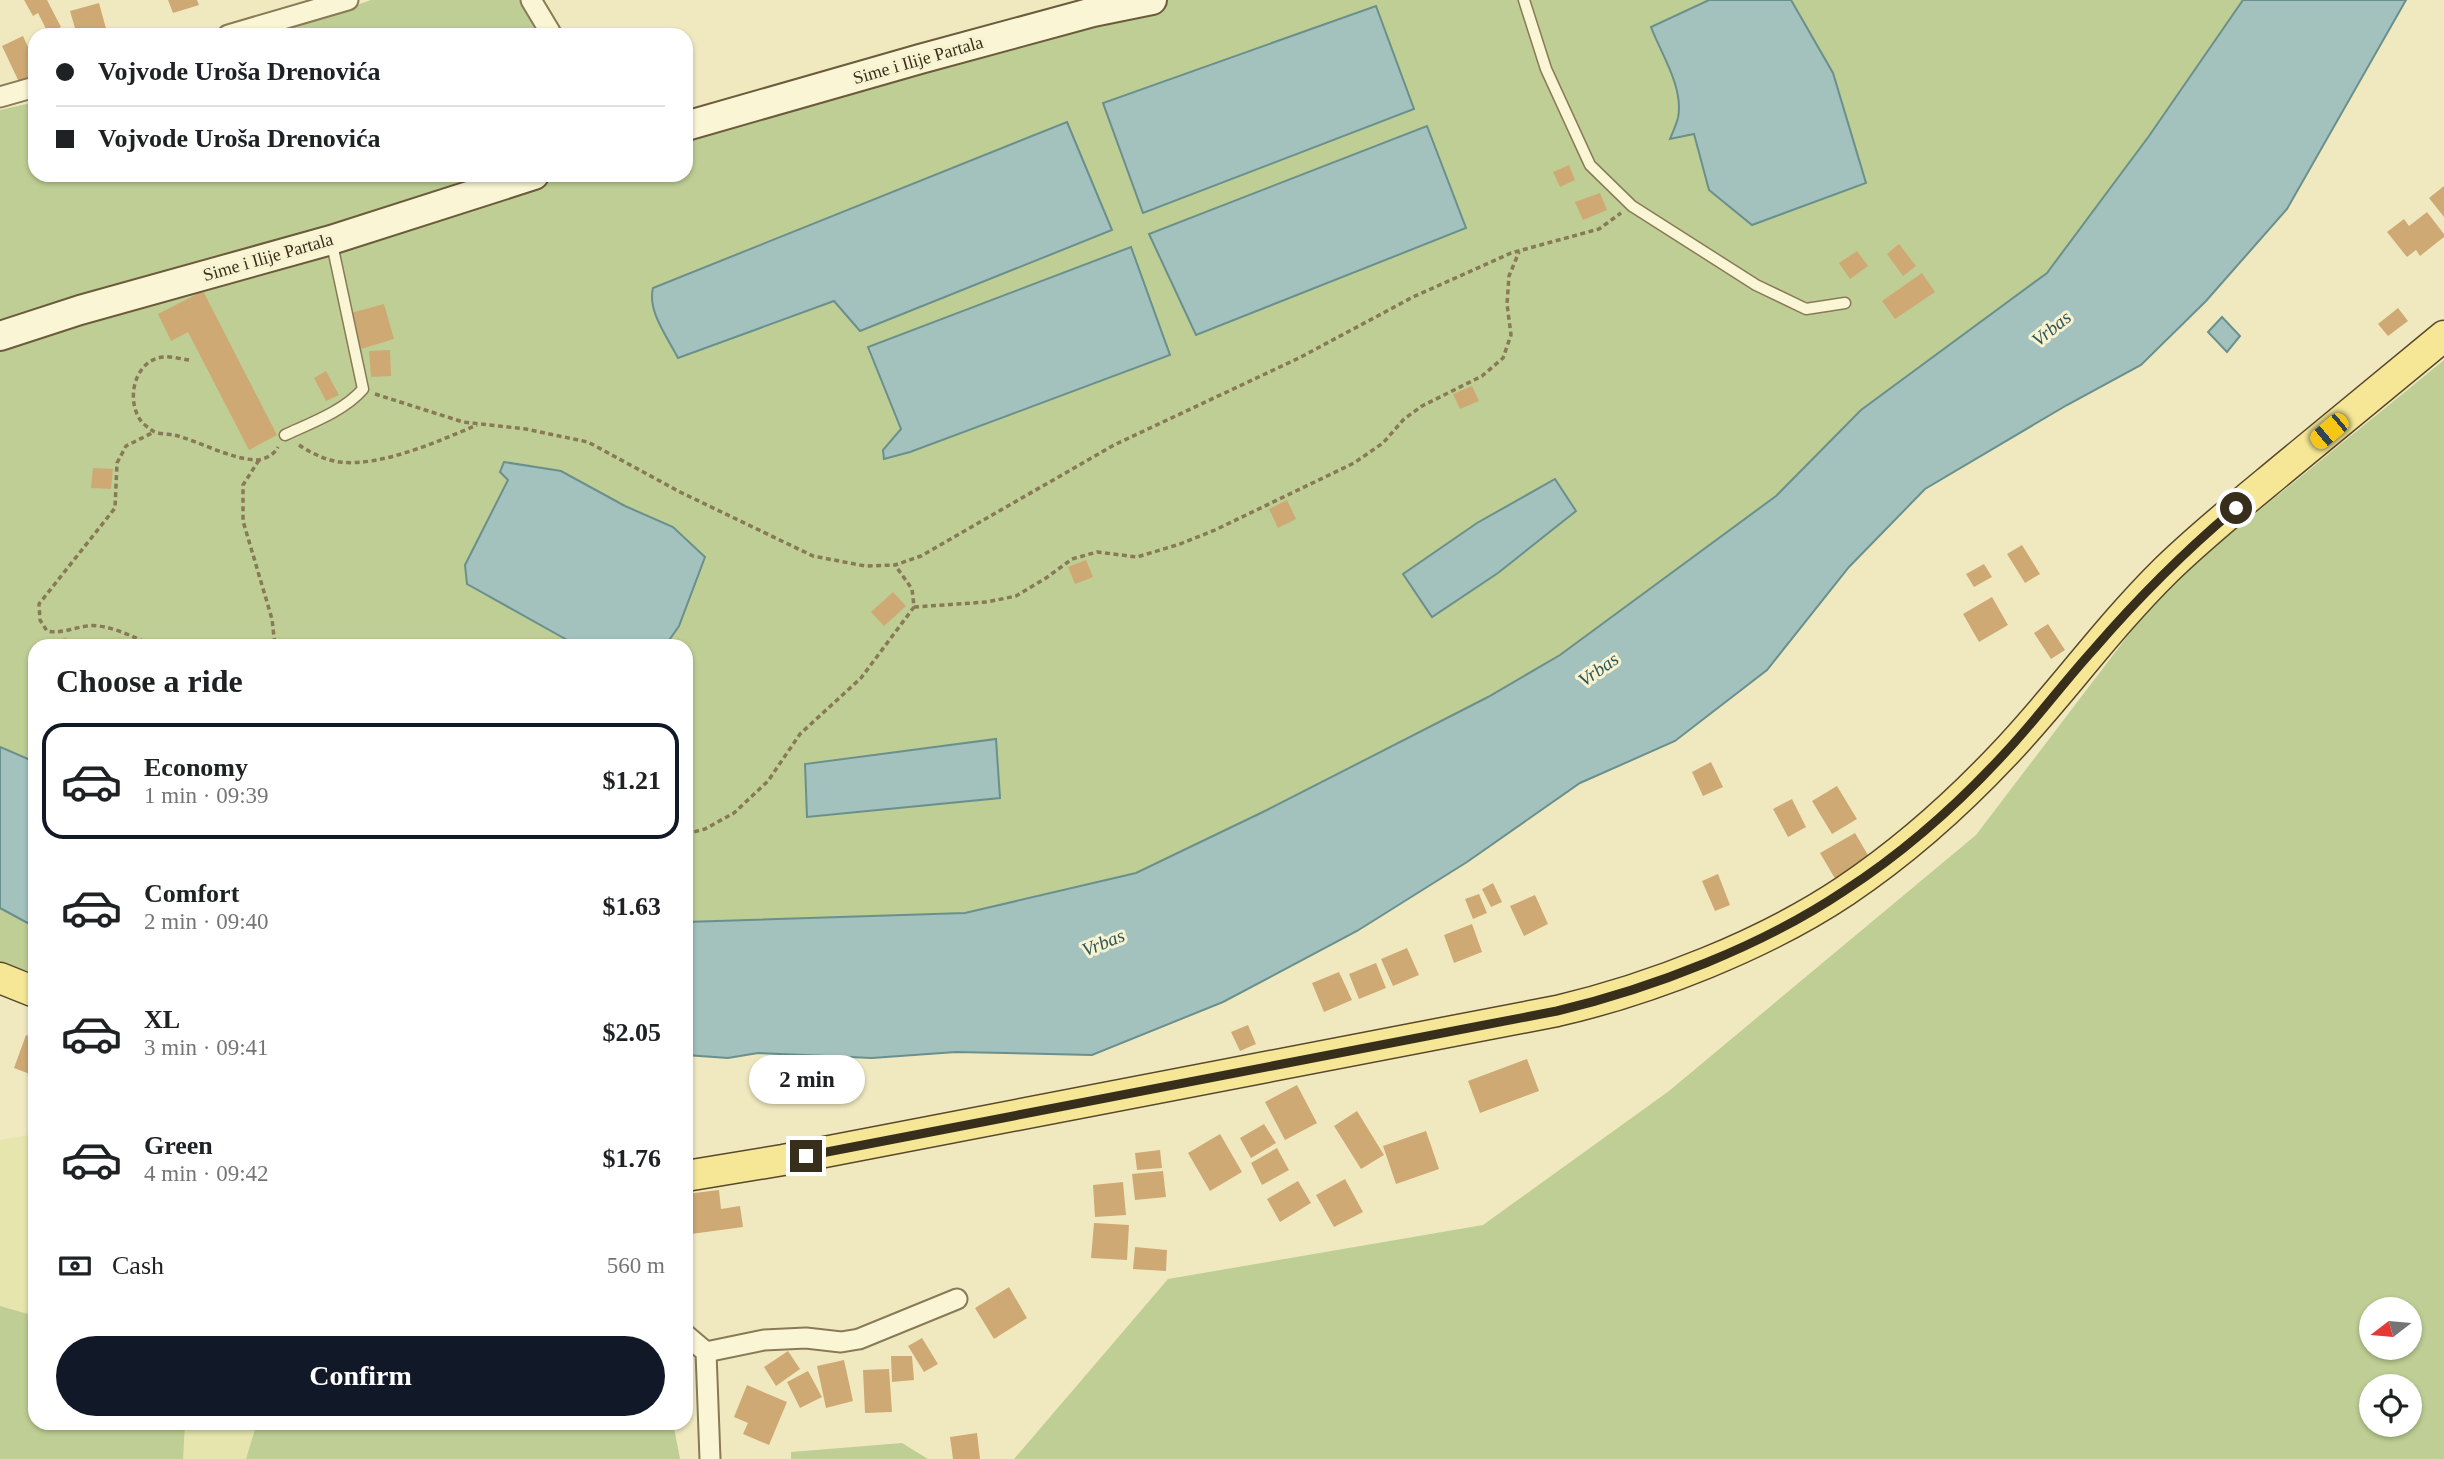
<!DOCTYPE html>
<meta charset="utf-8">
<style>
:root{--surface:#fff;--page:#f2f2f2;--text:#202124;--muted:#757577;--line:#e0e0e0;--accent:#111827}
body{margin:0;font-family:"Times New Roman",serif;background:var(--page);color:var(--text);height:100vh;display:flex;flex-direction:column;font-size:26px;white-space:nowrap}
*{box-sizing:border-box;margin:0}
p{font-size:23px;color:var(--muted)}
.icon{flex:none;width:38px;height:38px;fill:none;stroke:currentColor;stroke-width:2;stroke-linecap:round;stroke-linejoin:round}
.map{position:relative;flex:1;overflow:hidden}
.panel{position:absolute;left:28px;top:639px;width:665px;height:791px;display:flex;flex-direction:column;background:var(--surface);border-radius:21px;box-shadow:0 2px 5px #0004}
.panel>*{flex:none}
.guide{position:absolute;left:28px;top:28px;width:665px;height:154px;border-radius:21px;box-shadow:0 2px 5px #0004;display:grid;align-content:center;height:154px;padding:0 28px;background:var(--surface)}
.needle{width:46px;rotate:254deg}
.tools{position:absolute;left:2359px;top:1297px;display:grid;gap:14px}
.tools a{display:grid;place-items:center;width:63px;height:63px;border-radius:50%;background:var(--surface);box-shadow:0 2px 5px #0004;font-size:35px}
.end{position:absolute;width:32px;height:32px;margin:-16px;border:9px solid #382e1c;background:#fff;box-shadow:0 0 0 4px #fff}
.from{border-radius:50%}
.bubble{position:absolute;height:49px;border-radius:24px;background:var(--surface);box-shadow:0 2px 5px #0004;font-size:23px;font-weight:800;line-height:49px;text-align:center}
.car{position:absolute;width:21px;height:42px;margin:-21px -10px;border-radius:9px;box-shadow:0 0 5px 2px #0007;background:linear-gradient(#f5c518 24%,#345 0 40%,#f5c518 0 76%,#345 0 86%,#f5c518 0)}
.guide b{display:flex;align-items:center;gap:24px;height:66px;font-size:26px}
.guide b+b{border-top:2px solid var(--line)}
.guide i{width:18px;height:18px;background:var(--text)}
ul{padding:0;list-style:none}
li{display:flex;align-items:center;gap:21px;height:116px;margin:0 14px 10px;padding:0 14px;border:4px solid transparent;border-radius:21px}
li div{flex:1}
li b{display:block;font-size:26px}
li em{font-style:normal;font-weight:800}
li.on{border-color:var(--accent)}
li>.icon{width:63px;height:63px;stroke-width:1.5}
h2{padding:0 28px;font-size:32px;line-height:84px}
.pay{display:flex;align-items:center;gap:18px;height:77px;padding:0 28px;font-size:26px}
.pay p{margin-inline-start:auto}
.button{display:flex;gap:14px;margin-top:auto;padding:14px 28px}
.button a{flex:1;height:80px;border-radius:42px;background:var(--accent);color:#fff;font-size:28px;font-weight:800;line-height:80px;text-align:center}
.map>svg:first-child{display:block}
.farmland{fill:#e5e5ad}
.green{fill:#bece94;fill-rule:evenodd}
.water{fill:#a3c1bd;stroke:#6a908d;stroke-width:2}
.building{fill:#cfa974}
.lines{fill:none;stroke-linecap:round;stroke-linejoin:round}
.lane-casing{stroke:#897a57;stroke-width:13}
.street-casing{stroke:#897a57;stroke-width:23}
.secondary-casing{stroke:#6b5b3b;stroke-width:32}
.primary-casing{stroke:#57472c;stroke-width:33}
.path{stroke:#897a57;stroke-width:3.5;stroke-dasharray:5 3.5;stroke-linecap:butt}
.lane{stroke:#faf5d4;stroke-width:10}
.street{stroke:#faf5d4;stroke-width:19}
.secondary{stroke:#faf5d4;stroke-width:28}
.primary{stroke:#f5e796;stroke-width:30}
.route{stroke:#382e1c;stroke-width:9}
.labels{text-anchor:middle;stroke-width:6;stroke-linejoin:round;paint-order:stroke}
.street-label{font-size:18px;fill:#382e1c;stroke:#f7f2d0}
.water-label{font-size:19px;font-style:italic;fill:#2b5459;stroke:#f7f2d0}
</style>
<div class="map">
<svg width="2444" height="1459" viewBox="0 0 2444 1459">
<rect width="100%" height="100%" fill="#f0e9c0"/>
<path class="farmland" d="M35 1134V1423H673L680 1459H0V1140Z"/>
<path class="green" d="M371 0H531L552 35H272Z
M1152 0H2243L2149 136 2047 273 1861 410 1778 494 1560 655 1488 697 1267 810 1136 873 965 913 686 922V646H35V762L0 747V110L35 102V175H686V126Z
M2444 360V1459H1014L1168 1279 1483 1225 1669 1091 1976 835 2164 588ZM2371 1309H2410V1348H2371ZM2371 1386H2410V1424H2371Z
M0 908 35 927V973L0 963Z
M0 1306 35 1316V1423H185L183 1459H0Z
M257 1423H673L680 1459H246Z
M902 1443 928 1459H791V1452Z"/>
<path class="water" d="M1709 0H1791L1833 73 1866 183 1752 225 1709 190 1694 134 1670 139C1673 132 1676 125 1678 118 1684 87 1661 54 1651 27Z
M2243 0H2406L2287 209 2206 301 2141 365 2067 405 1925 489 1849 567 1767 670 1675 741 1580 783 1467 862 1357 931 1223 1002 1092 1055 956 1052 872 1058 758 1053 728 1058 686 1055V922L965 913 1136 873 1267 810 1488 697 1560 655 1776 496 1861 410 2047 273 2149 136Z
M1376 6 1414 109 1143 213 1103 103Z
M1067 122 1112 230 860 331 834 301 678 358C668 338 647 311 653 288Z
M1427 126 1466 228 1196 335 1149 234Z
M1131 247 1170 355 910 452 884 459 883 450 901 429 868 347Z
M2222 317 2240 336 2227 352 2208 332Z
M504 462 561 471 625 506 673 527 705 557 679 626 665 646H578L467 584 465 565 508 480 500 472Z
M1555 479 1576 511 1498 573 1432 617 1403 574 1477 523Z
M996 739 1000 798 807 817 805 764Z
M0 747 35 762V927L0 908Z"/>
<path class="building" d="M24 0H47L61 27 48 33 38 13 33 16Z
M168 0H197L199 5 173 13Z
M99 3 107 32 97 35H77L70 11Z
M23 36 35 62V74L19 82 2 46Z
M1569 165 1575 180 1560 187 1553 172Z
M2444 186V217L2429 198Z
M1600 193 1607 210 1583 220 1575 202Z
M2427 212 2444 234V237L2420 256 2416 250 2407 257 2387 232 2404 219 2409 226Z
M1899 244 1916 266 1903 276 1887 254Z
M1857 251 1868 266 1850 279 1839 263Z
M1922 273 1935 292 1895 319 1882 301Z
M203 291 277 435 249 450 188 332 171 341 158 314Z
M384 304 394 339 361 349 351 313Z
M2398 308 2408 321 2388 336 2378 324Z
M390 350 391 376 371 377 369 351Z
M326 371 339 395 326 401 314 378Z
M1472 386 1479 401 1460 409 1453 394Z
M93 468 113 469 111 489 91 488Z
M1287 500 1296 519 1278 528 1269 509Z
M2022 545 2040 574 2025 583 2007 554Z
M1086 560 1093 577 1075 584 1068 567Z
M1984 564 1992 577 1974 587 1966 574Z
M893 592 906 606 884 626 871 612Z
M1992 597 2008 625 1979 642 1963 614Z
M2048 624 2065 650 2051 659 2034 633Z
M66 637 70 646H52L51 644Z
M1711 762 1723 787 1703 796 1692 772Z
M1837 786 1857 819 1832 834 1812 801Z
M1792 799 1806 827 1788 837 1773 809Z
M1855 833 1872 862 1837 882 1820 853Z
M1718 874 1730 905 1715 911 1702 881Z
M1493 883 1502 902 1491 907 1482 889Z
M1479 894 1487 913 1473 919 1465 899Z
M1535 895 1548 924 1524 936 1510 906Z
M1472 924 1482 952 1454 963 1444 935Z
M1407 948 1419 975 1393 986 1381 959Z
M1376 963 1386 988 1359 999 1349 974Z
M1339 972 1352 1000 1324 1012 1312 983Z
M1248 1025 1256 1044 1240 1051 1231 1032Z
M26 1035 35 1039V1076L14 1068Z
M1527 1059 1539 1091 1480 1113 1468 1081Z
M1297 1085 1317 1123 1285 1140 1265 1102Z
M1357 1111 1384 1155 1361 1169 1334 1126Z
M1264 1124 1276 1143 1251 1158 1240 1138Z
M1426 1131 1439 1169 1396 1184 1383 1146Z
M1220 1134 1242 1172 1210 1191 1188 1153Z
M1277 1148 1289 1170 1262 1185 1251 1163Z
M1160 1150 1162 1168 1137 1170 1135 1153Z
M1163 1171 1166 1197 1135 1200 1132 1174Z
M1345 1179 1363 1212 1334 1227 1316 1195Z
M1298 1181 1311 1203 1280 1222 1267 1199Z
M1123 1182 1126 1215 1095 1217 1093 1185Z
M719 1190 721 1209 740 1206 743 1227 691 1234 686 1194Z
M1094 1223 1129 1225 1127 1260 1091 1258Z
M1135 1247 1167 1250 1166 1271 1133 1269Z
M1009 1287 1027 1318 994 1339 975 1308Z
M922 1338 938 1364 924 1372 908 1346Z
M788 1351 800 1369 776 1386 764 1367Z
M891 1356H912L914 1380 892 1382Z
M844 1360 853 1401 826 1408 817 1366Z
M889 1369 892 1412 865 1413 863 1370Z
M808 1371 822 1397 800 1408 787 1382Z
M747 1385 787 1402 769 1445 743 1434 748 1423 734 1417Z
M977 1433 980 1459H953L950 1437Z"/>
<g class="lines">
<g class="lane-casing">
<path id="lane" d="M1524 0 1546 69 1590 165 1632 206 1756 285 1806 309 1845 303
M285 435C311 423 344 411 363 389L332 244"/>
</g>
<g class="street-casing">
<path id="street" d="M531 0 552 35
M228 35 348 0
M0 97 35 87
M686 1335 706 1352 710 1459
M706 1352 764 1340 806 1338 841 1342 859 1339 957 1299"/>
</g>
<g class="secondary-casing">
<path id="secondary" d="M686 126 920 59 1093 12 1152 0
M0 336 80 310 331 240 534 175"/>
</g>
<g class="primary-casing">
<path id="primary" d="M0 978 35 992
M686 1176 783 1160 1557 1011C1652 989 1764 945 1845 891 1903 852 1956 805 2004 754 2060 695 2107 628 2166 570 2205 532 2248 498 2290 463 2342 420 2393 378 2444 336"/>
</g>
<path class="path" d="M189 360C181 359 171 356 163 357 135 360 125 399 141 421 143 424 150 429 153 431 158 434 167 434 174 435 199 441 230 459 256 460 264 460 274 455 278 447
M375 394 463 422 526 429 588 442 680 492 813 556 865 566 895 565 921 556 1114 445 1299 358 1413 297 1511 253 1599 229 1621 213
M299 445C311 453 325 460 340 462 381 467 439 441 477 425
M259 460 243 485V521L272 619 275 646
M914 607 987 602 1016 596 1046 578 1072 559 1097 552 1137 557 1180 544 1215 530 1354 463 1383 443 1404 419 1422 406 1482 376 1503 358 1511 335 1507 304 1509 276 1519 252
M152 646C135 637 106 623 87 626 72 628 61 634 47 631L40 620 39 604 115 508 117 463 126 446 154 432
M686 834 705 829 734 813 768 781 800 734 861 678 914 607 912 589 895 565"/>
<use href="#lane" class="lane"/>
<use href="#street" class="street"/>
<use href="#secondary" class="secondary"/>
<use href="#primary" class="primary"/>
</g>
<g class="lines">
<path class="route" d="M806 1156 1557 1011C1653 988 1762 946 1844 891 1903 853 1957 805 2004 754 2036 720 2063 683 2094 649 2138 598 2185 551 2236 508"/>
</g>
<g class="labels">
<g class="street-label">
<text transform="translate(918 60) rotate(-16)" y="6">Sime i Ilije Partala</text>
<text transform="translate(268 257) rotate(-16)" y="6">Sime i Ilije Partala</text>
</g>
<g class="water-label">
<text transform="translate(2051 328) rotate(-39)" y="7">Vrbas</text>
<text transform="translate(1598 669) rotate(-35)" y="7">Vrbas</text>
<text transform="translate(1103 942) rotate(-22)" y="7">Vrbas</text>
</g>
</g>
</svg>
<div class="tools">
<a><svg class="needle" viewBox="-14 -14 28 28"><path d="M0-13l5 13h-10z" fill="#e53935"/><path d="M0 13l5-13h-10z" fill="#757577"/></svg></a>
<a><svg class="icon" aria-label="locate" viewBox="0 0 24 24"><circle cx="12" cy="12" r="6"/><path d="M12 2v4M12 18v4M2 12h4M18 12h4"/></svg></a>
</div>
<i class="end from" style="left:2236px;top:508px"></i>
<i class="end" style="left:806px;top:1156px"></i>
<div class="bubble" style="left:749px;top:1055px;width:116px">2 min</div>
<i class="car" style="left:2329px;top:431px;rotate:230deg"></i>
<div class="guide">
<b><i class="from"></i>Vojvode Uroša Drenovića</b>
<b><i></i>Vojvode Uroša Drenovića</b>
</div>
<section class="panel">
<h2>Choose a ride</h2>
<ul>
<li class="on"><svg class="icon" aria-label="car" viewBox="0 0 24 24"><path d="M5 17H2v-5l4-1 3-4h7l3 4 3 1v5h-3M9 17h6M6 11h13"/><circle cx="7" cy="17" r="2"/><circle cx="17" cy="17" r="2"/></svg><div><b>Economy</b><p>1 min · 09:39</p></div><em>$1.21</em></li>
<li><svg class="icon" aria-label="car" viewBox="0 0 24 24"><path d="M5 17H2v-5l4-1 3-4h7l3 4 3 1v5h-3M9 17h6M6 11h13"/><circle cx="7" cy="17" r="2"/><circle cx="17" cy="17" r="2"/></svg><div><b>Comfort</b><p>2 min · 09:40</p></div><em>$1.63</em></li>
<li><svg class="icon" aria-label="car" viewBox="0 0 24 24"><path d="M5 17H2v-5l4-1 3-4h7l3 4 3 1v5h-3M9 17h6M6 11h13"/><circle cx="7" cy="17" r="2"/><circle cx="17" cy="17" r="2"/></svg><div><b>XL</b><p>3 min · 09:41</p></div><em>$2.05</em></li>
<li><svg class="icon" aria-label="car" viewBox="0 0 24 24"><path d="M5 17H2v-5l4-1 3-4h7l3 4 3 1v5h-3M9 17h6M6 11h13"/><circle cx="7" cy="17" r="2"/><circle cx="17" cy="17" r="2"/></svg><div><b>Green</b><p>4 min · 09:42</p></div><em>$1.76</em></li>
</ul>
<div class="pay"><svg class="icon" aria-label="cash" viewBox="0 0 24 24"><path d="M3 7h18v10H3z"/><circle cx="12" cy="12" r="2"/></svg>Cash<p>560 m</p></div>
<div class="button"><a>Confirm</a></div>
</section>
</div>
